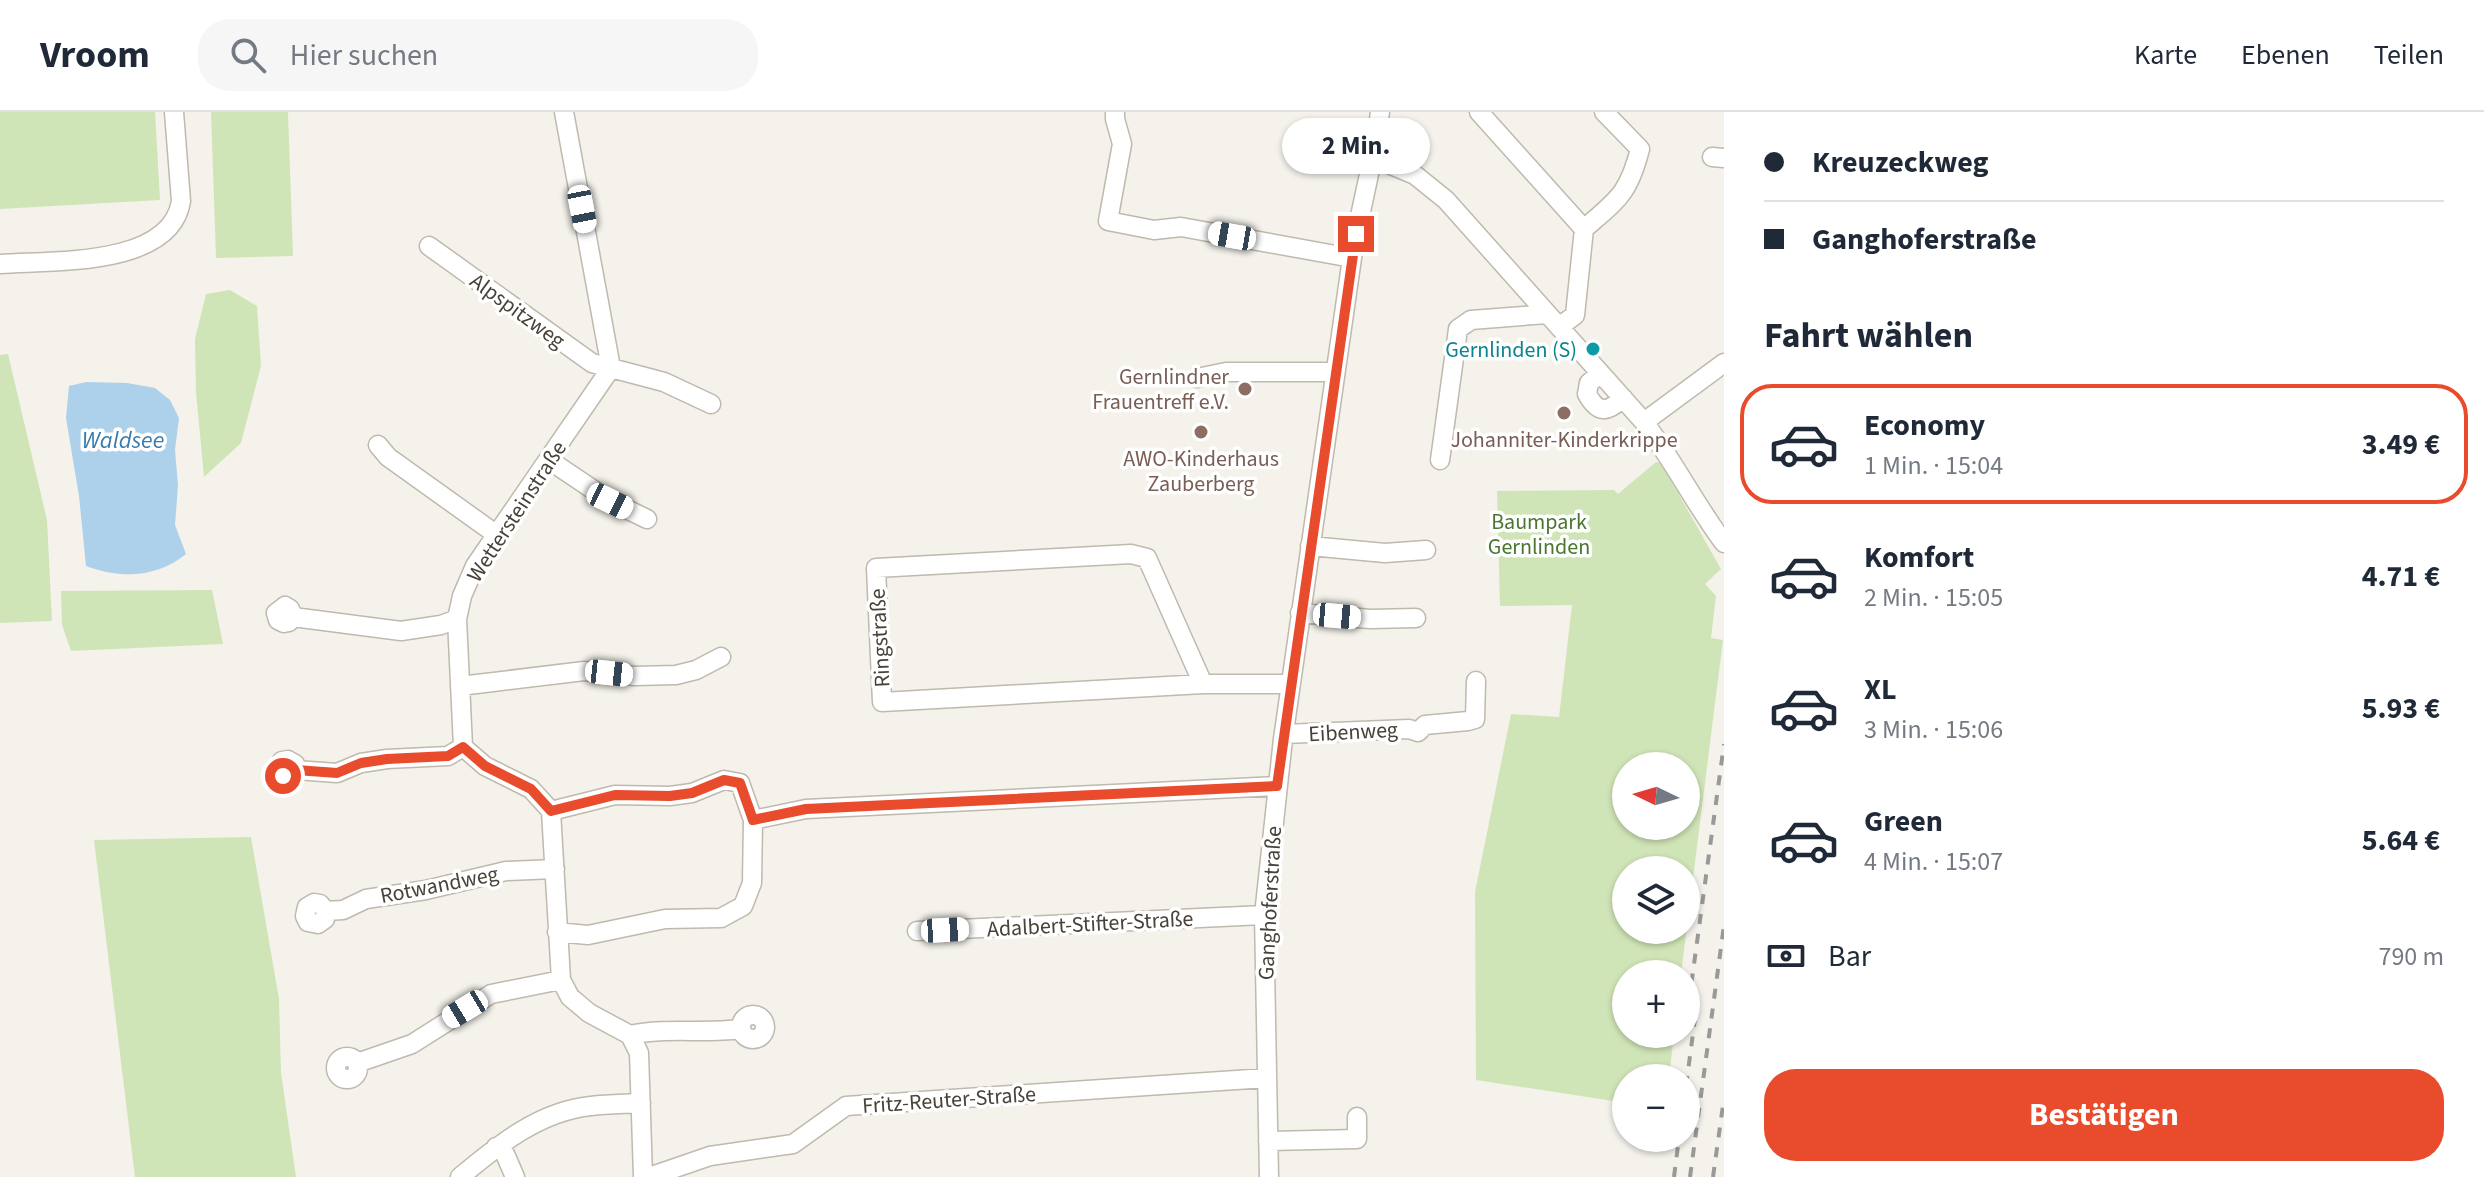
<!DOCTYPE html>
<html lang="de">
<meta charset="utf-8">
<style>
:root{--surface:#fff;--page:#f6f6f7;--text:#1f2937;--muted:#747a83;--line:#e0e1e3;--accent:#e94b2d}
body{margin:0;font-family:"Source Sans 3",sans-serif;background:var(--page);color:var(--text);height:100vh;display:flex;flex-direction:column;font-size:30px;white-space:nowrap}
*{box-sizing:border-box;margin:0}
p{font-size:26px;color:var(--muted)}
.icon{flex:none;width:44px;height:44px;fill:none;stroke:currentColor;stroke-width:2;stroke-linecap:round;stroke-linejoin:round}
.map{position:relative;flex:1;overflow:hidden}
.panel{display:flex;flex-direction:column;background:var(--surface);width:760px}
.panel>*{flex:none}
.banner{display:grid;align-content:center;height:176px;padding:0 40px;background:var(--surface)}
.needle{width:52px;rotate:275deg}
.controls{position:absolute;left:1612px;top:640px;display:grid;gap:16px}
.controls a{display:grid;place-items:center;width:88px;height:88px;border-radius:50%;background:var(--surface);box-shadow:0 2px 6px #0004;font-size:40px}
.end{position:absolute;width:36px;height:36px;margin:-18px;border:10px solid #e94b2d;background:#fff;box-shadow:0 0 0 4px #fff}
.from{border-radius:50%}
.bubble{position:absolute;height:56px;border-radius:28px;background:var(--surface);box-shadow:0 2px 6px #0004;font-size:26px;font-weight:700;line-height:56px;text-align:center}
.car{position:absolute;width:24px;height:48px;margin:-24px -12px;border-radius:10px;box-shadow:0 0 6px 2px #0007;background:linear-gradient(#fff 24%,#345 0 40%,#fff 0 76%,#345 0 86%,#fff 0)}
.banner b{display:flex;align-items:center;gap:28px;height:76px;font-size:30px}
.banner b+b{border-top:2px solid var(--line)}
.banner i{width:20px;height:20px;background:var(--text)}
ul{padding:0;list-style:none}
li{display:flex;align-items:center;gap:24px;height:120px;margin:0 16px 12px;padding:0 24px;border:4px solid transparent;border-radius:32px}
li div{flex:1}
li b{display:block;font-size:30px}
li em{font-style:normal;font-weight:700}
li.on{border-color:var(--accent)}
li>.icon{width:72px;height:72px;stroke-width:1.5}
h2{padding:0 40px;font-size:36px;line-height:96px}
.pay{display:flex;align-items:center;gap:20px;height:88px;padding:0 40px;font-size:30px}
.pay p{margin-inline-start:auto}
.button{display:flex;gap:16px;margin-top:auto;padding:16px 40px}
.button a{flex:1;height:92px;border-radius:32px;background:var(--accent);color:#fff;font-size:32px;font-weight:700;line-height:92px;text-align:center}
header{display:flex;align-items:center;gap:48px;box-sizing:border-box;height:112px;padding:0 40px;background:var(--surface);border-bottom:2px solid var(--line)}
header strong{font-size:38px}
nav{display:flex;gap:44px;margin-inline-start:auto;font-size:28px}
.search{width:560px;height:72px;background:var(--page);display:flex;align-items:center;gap:20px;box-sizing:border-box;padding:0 28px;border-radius:32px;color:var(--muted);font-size:30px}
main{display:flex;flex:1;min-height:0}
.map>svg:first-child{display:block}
.green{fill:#d0e5b7;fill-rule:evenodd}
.water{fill:#add1eb}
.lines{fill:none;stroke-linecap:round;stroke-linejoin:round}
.minor-casing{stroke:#bfb9ae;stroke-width:21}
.minor{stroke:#fff;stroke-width:18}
.rail{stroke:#999;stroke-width:4;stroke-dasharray:10 10;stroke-linecap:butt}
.route{stroke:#e94b2d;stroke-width:10}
.culture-dot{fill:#0f9aa8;stroke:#fff;stroke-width:3}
.education-dot{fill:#8d6e63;stroke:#fff;stroke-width:3}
.labels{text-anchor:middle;stroke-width:7;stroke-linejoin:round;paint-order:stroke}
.street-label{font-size:22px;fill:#484239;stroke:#fff}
.culture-label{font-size:22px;fill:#0d838f;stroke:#fff;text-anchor:end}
.education-label{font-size:22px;fill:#785e54;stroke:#fff}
.park-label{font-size:22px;fill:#4a7630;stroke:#fff}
.water-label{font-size:24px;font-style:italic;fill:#3a7bad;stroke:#fff}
</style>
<header>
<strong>Vroom</strong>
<div class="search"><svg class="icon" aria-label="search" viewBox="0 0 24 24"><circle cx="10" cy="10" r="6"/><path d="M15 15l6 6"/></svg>Hier suchen</div>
<nav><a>Karte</a><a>Ebenen</a><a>Teilen</a></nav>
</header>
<main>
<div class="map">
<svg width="1724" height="1065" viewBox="0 0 1724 1065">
<rect width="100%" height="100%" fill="#f4f2eb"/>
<path class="green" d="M0 0H155L160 88 0 97Z
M211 0H288L293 144 216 146Z
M230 178 257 194 261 254 241 331 204 365 196 280 195 227 206 182Z
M8 242 47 408 52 509 0 511V243Z
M1656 350 1661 351 1721 457 1705 472 1716 484 1711 526 1723 528 1681 862H1626V922H1674L1669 966H1626V991L1476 968 1475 780 1511 602 1559 605 1572 493 1500 494 1497 379 1614 378 1618 382ZM1626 654H1686V714H1626ZM1626 758H1686V818H1626Z
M212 478 223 532 71 539 62 513 61 479Z
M251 725 279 887 281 961 296 1065H135L94 728Z"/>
<path class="water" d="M86 270 127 271 155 276 170 288 179 306 175 338 178 373 175 413 186 442C156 466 121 467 86 454L79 384 66 306 69 274Z"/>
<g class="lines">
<g class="minor-casing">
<path id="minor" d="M564 0 611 256 475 454 462 484 457 507 463 635 485 654 531 677 551 699 561 868 570 885 589 901 630 923 639 941 643 1065
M1115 0V7L1122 32 1108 109 1154 118 1181 115 1352 146
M1479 0 1584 117 1575 203 1559 215
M1712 45 1724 46
M1374 46 1415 63 1446 88 1644 310C1673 348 1695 392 1724 431
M1584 117C1618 87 1628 83 1640 37L1604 0
M429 134 592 251 664 270 711 292
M0 152C49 148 171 156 181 89L174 0
M1600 262 1589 271 1587 282C1598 302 1607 301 1623 286
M1197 266 1226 260H1335
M1644 310 1724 251
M378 333 388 345 497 423
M549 348 610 389 647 407
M1440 348 1458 217 1471 208 1547 202
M1310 434 1385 441 1426 438
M1300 501 1370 507 1416 506
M293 505 290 497 285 494 276 501 278 508 284 511 289 510 293 505 401 519 441 513 457 507
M1203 572 1147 446 1131 442 876 456 882 590 1203 572H1290
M460 574 584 559 635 564 676 563 696 558 721 545
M1284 622 1409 617 1418 620 1425 613 1468 609 1475 607 1476 569
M296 658 295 652 288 648 282 649 279 656 280 661 288 665 294 662 296 658 337 661 361 651 387 647 448 644 463 635
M551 699 615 683 670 684 692 681 724 668 740 671 753 708 752 771 743 794 721 806 665 807 588 823 557 820
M753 708 806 697 1277 674
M326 799 325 807 318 812 308 810 305 804 307 795 314 791 320 792 326 799 343 798 366 787 426 778 506 759 555 757
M917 819 1264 803
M741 915a12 12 0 1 1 24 0a12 12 0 1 1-24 0Z
M630 923C666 915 704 922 740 917
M336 956a11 11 0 1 1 22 0a11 11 0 1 1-22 0Z
M357 951 412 932 491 882 561 868
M1268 1029 1357 1027V1005
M496 1035 505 1042 515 1065
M460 1065C498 1033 540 999 591 994 608 992 625 992 641 991
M649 1065 710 1044 793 1032 846 994 1266 966
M1269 1065 1264 803 1283 627 1352 146C1360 97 1374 49 1380 0"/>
</g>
<use href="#minor" class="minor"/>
<path class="rail" d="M1686 911 1724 632
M1686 974 1696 899
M1674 1065 1679 1026
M1690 1065 1724 813
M1713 1065 1724 986"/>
</g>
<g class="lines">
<path class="route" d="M283 664H292L296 658 337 661 361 651 387 647 448 644 463 635 485 654 531 677 551 699 615 683 670 684 692 681 724 668 740 671 753 708 806 697 1277 674 1356 122"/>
</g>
<circle class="culture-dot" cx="1593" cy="237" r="8"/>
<g class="education-dot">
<circle cx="1245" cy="277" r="8"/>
<circle cx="1564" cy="301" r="8"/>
<circle cx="1201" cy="320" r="8"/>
</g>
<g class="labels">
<g class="street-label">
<text transform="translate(518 198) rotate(36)" y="8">Alpspitzweg</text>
<text transform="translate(516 399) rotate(-57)" y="8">Wettersteinstraße</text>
<text transform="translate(879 526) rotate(-93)" y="8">Ringstraße</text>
<text transform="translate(1353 619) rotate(-3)" y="8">Eibenweg</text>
<text transform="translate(439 772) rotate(-11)" y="8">Rotwandweg</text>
<text transform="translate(1269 791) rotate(-87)" y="8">Ganghoferstraße</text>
<text transform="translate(1090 811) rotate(-3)" y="8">Adalbert-Stifter-Straße</text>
<text transform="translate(949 987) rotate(-4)" y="8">Fritz-Reuter-Straße</text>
</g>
<g class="culture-label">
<text x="1577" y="245">Gernlinden (S)</text>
</g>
<g class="education-label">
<text x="1229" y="272" text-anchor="end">Gernlindner<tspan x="1229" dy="25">Frauentreff e.V.</tspan></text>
<text x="1564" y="335">Johanniter-Kinderkrippe</text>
<text x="1201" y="354">AWO-Kinderhaus<tspan x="1201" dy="25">Zauberberg</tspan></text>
</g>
<g class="park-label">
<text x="1539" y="417">Baumpark<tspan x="1539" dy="25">Gernlinden</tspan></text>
</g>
<g class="water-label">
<text x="123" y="336">Waldsee</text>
</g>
</g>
</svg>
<div class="controls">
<a><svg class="needle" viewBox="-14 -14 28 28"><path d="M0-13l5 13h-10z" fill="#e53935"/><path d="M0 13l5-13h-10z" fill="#747a83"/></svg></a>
<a><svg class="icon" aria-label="layers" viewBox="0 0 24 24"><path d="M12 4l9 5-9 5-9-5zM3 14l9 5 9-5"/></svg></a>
<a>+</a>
<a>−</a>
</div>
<i class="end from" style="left:283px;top:664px"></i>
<i class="end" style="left:1356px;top:122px"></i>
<div class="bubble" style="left:1282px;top:6px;width:148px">2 Min.</div>
<i class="car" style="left:582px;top:97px;rotate:169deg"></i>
<i class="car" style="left:1232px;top:124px;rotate:280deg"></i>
<i class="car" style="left:610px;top:389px;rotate:116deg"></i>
<i class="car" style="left:1337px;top:504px;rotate:95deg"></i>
<i class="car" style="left:609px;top:561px;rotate:96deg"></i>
<i class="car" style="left:945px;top:818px;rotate:87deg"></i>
<i class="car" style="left:465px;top:897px;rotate:239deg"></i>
</div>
<section class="panel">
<div class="banner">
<b><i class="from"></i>Kreuzeckweg</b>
<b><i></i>Ganghoferstraße</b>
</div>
<h2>Fahrt wählen</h2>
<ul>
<li class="on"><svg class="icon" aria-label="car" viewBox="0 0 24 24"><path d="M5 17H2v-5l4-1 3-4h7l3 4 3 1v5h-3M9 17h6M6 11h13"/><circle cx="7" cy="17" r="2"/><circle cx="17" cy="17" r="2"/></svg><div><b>Economy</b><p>1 Min. · 15:04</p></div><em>3.49 €</em></li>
<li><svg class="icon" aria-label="car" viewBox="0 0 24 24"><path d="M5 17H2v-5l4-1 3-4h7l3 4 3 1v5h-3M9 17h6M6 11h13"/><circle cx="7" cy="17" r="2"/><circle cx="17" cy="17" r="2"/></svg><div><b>Komfort</b><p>2 Min. · 15:05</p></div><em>4.71 €</em></li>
<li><svg class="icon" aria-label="car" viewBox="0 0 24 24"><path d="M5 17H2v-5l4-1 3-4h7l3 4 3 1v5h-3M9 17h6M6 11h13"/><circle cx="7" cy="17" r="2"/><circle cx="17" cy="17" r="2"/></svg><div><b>XL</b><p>3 Min. · 15:06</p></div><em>5.93 €</em></li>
<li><svg class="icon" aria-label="car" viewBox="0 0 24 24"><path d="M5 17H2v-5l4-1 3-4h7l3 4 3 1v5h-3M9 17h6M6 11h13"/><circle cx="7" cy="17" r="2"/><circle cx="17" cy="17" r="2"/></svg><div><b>Green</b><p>4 Min. · 15:07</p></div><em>5.64 €</em></li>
</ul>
<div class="pay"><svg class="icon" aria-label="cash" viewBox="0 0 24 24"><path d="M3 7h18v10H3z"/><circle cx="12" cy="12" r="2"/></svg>Bar<p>790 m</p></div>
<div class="button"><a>Bestätigen</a></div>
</section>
</main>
